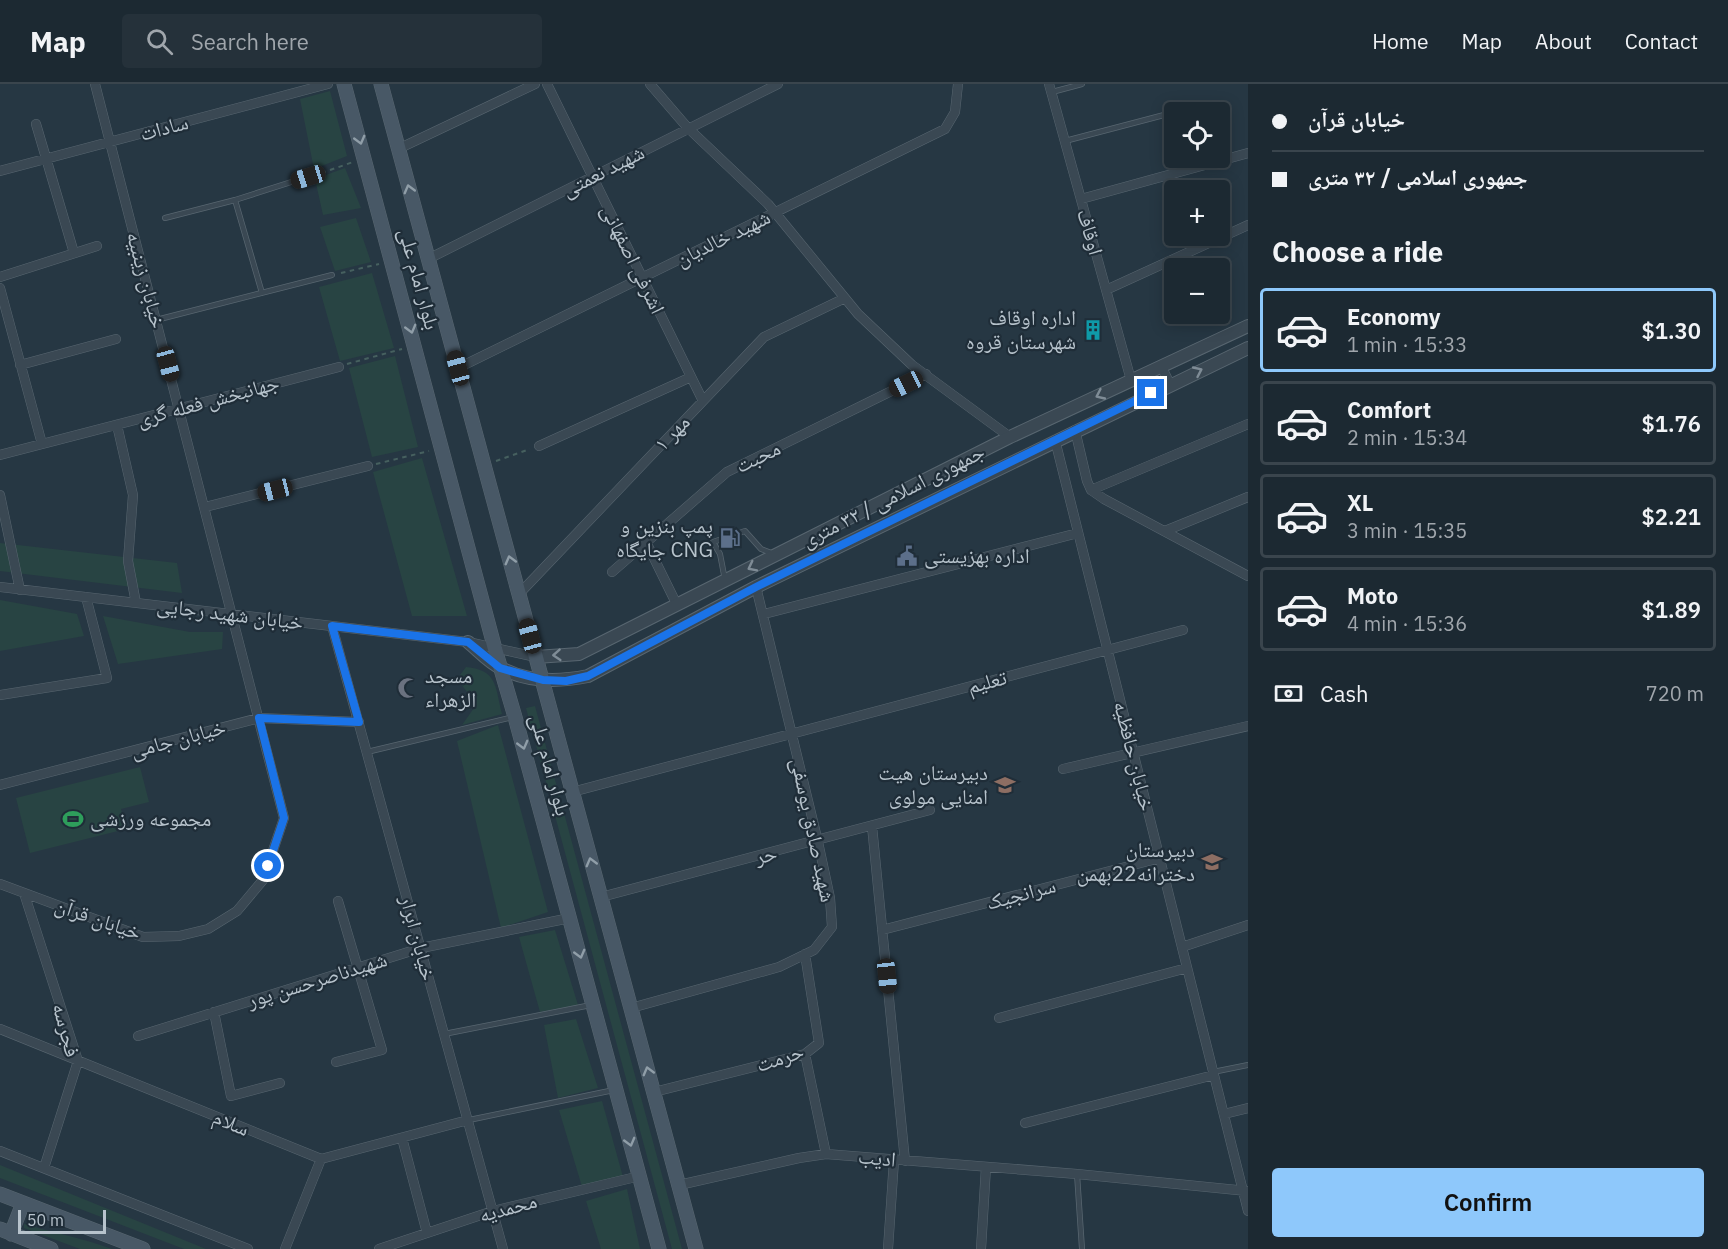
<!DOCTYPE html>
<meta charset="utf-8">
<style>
:root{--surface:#1c2932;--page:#25313a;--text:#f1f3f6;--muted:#a0a6ac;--line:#3a454d;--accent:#8ec8fb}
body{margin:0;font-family:"IBM Plex Sans","Noto Naskh Arabic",sans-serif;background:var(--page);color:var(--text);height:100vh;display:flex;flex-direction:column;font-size:22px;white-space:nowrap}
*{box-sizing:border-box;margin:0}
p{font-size:20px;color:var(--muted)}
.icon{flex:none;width:33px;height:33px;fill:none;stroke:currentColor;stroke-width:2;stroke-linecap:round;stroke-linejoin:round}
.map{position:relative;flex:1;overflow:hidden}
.side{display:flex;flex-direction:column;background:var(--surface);width:480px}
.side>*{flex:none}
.top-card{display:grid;align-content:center;height:132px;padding:0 24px;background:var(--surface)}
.fabs{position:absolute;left:1164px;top:18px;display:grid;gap:12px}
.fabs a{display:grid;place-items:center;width:66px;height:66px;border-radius:6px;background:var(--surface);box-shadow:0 3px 15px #0003,0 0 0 2px var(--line);font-size:30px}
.scale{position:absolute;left:18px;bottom:15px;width:88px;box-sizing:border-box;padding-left:6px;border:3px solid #b7c3cc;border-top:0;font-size:16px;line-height:21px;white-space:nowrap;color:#b7c3cc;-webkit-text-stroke:4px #1f2d38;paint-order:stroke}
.end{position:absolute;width:27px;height:27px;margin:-14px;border:8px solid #1a73e8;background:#fff;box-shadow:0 0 0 3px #fff}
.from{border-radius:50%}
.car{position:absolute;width:18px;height:36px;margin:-18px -9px;border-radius:8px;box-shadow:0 0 4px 2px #0007;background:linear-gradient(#222 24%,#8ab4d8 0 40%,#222 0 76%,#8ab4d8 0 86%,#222 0)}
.top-card b{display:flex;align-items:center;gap:21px;height:57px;font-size:22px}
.top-card b+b{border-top:2px solid var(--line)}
.top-card i{width:15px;height:15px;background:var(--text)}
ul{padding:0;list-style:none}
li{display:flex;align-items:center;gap:18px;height:84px;margin:0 12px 9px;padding:0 12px;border:3px solid var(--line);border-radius:6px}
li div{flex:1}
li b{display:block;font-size:22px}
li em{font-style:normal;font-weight:600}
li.selected{border-color:var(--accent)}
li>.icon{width:54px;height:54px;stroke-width:1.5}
h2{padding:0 24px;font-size:27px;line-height:72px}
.pay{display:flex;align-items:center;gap:15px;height:66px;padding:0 24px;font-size:22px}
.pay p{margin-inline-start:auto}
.action{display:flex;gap:12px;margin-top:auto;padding:12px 24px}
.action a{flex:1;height:69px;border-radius:6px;background:var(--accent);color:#111;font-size:24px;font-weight:600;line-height:69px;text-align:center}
header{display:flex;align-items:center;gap:36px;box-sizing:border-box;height:84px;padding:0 30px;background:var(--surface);border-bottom:2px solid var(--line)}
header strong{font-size:28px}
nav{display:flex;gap:33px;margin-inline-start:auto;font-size:21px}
.search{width:420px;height:54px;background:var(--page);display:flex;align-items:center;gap:15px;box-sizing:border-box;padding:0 21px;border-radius:6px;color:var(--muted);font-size:22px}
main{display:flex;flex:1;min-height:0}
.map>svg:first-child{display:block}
.green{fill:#284443}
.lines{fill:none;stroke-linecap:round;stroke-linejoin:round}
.service-casing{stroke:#586670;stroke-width:6}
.minor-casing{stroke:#586670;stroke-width:10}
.tertiary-casing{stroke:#586670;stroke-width:14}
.secondary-casing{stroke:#586670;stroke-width:15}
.path{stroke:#46605f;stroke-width:2;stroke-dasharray:4.5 4.5;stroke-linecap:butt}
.service{stroke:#3a4853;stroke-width:4.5}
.minor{stroke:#3a4853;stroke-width:9}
.tertiary{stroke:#3a4853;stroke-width:12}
.secondary{stroke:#485866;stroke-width:14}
.oneway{stroke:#909ea8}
.oneway2{stroke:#7f8c96}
.route{stroke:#1a73e8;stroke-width:8}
.labels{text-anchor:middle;stroke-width:4.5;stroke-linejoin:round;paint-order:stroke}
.street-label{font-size:21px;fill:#b7c3cc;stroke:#1f2d38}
.poi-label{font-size:21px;fill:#b7c3cc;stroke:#1f2d38;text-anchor:end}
</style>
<header>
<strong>Map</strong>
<div class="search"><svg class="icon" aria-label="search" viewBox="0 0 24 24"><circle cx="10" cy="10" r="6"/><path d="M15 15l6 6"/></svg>Search here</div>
<nav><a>Home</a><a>Map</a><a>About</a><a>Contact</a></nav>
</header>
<main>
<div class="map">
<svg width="1248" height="1165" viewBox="0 0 1248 1165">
<rect width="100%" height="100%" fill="#263743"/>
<path class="green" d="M330 7 347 72 314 85 300 15Z
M345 84 361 124 323 131 315 95Z
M356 134 371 178 335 187 320 143Z
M372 189 394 264 340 277 319 203Z
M395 272 418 363 372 373 349 284Z
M422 374 467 532H412L373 388Z
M0 459 177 479 182 509 0 487Z
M0 516 77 530 84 552 0 567Z
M103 532 190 548H223L222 565 118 580Z
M466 583C498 586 495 603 502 630L462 641 474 624 472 614 460 599V591Z
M535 622 682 1165H672L526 624Z
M498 641 548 828 501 844 457 657Z
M140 683 149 718 121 725 126 745 30 769 16 714Z
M555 846 578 921 540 928 519 853Z
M576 935 598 1004 558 1014 544 941Z
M602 1017 623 1093 583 1106 559 1026Z
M0 1081 206 1165H184L0 1094Z
M627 1105 640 1165H601L586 1117Z
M24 1140C54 1149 83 1154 112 1165H80L24 1144Z"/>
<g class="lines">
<g class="service-casing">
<path id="service" d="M1052 8 1082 0
M1065 57 1183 26
M165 134 235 116
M262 209 235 116 307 93
M156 236 332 191
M725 496 720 470 713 458 745 447 761 465 774 470
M367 668 513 633
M444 950 591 921
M1213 988 1248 981
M469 1036 614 1006
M1077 1090 1082 1165"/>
</g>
<g class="minor-casing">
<path id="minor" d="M547 0 703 317
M650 0 687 43 768 120 858 230 912 281 1010 353
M1049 0 1131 296
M36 40 74 169
M398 65 535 0
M0 87 328 0
M1081 115 1248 69
M428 175 778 0
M0 193 97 162
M0 204 42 360
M1106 206 1248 141
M20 281 116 255
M1161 282 1170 300
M458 284 945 45 955 28 958 0
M117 341 133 411 128 477 136 519
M1075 346 1087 397 1091 406 1104 415 1248 492
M1055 356 1248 1127
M539 362 691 293
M0 371 339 283
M1091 406 1248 340
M0 411 20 506
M205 423 368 382
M1165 447 1248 413
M646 458 677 521
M612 488 727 388 926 290
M0 503 468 558 536 573
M519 510 764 253 845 214
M764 530 1078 449
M332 542 503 1165
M0 611 107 594 86 513
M1063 685 1248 642
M0 701 259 634 359 638
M572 708 1183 546
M872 742 905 1077
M0 800 143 853 179 852 208 845 237 827 263 796 284 734 95 0
M24 809 78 977 44 1084
M601 813 930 726
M882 846 1160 774
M1182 863 1248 841
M631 924 779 883 814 866 832 843 830 814 818 758 756 503
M214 928 231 1012 280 999
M999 934 1187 884
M0 945 321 1075 468 1036
M138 952 421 864 570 834
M805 970 826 1070
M336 978 382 966 338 817
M654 1008 805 970 819 959 805 870
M1224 1030 1248 1024
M1025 1039 1214 991
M402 1054 427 1149
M0 1067 248 1165
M679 1101 799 1074 826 1070 1077 1090 1247 1107
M285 1165 321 1075
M379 1165 493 1127 640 1092
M888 1165 894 1076
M981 1165 986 1083"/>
</g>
<g class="tertiary-casing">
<path id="tertiary" d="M468 558C478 566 489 579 501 584 527 598 559 598 588 592L756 503 1248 264
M536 573 579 570 1010 353 1248 242"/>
</g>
<g class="secondary-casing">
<path id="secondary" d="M344 0 495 565 515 633 659 1165
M381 0 696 1165
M0 1110 143 1165
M0 1145 51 1165
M11 1150 23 1119"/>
</g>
<path class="path" d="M313 92 353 78
M341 189 379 180
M347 280 402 265
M496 377 530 365
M376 380 429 367"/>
<use href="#service" class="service"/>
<use href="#minor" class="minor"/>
<use href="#tertiary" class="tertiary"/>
<use href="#secondary" class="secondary"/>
</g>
<defs><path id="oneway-chevron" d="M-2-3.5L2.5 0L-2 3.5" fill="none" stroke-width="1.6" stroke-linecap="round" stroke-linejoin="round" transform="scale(1.5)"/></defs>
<g class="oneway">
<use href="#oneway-chevron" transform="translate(360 56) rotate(75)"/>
<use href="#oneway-chevron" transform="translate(409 105) rotate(-105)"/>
<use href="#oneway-chevron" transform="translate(411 245) rotate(75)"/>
<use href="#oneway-chevron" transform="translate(510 476) rotate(-105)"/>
<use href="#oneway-chevron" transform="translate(523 661) rotate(75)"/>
<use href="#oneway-chevron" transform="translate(591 778) rotate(-105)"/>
<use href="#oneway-chevron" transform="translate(580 870) rotate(75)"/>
<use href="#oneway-chevron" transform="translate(648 987) rotate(-105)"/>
<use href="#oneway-chevron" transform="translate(630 1058) rotate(75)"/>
</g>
<g class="oneway2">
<use href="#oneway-chevron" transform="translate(1198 287) rotate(-25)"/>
<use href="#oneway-chevron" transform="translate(1100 311) rotate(155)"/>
<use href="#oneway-chevron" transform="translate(752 483) rotate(153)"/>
<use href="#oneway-chevron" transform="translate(557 571) rotate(176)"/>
</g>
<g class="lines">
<path class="route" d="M268 782 284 734 259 634 359 638 332 542 468 558 500 584 543 596 566 597 588 592 756 503 1151 309"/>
</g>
<defs>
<g id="building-bare" transform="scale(1.62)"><path d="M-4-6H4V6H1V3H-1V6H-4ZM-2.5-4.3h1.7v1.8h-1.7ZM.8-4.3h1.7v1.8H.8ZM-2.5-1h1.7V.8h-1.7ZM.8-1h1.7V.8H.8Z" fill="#0f9aa8" stroke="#1f2d38" stroke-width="2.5" paint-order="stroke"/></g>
<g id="fuel-bare" transform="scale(1.62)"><path d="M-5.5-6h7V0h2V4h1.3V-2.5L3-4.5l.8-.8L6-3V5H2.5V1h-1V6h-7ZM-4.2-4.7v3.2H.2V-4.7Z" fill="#5c6f8a" stroke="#1f2d38" stroke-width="2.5" paint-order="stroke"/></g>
<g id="civic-bare" transform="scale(1.62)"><path d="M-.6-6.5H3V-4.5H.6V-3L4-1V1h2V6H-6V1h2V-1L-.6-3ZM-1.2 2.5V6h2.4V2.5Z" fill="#5c6f8a" stroke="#1f2d38" stroke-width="2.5" paint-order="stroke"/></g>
<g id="mosque-bare" transform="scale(1.62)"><path d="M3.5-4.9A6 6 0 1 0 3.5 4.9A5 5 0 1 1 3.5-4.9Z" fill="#6b7280" stroke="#1f2d38" stroke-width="2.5" paint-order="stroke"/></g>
<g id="school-bare" transform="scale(1.62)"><path d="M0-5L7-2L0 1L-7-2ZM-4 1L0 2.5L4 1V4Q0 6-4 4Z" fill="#8d6e63" stroke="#1f2d38" stroke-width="2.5" paint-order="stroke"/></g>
<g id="stadium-bare" transform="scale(1.62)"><path d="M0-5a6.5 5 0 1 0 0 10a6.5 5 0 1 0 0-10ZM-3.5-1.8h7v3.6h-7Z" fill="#2e9e5b" stroke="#1f2d38" stroke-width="2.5" paint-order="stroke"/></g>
</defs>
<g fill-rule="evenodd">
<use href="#building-bare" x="1093" y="246"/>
<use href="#fuel-bare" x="730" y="454"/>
<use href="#civic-bare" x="907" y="472"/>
<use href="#mosque-bare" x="408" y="604"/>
<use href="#school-bare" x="1005" y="701"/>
<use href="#stadium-bare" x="73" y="735"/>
<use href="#school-bare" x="1212" y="778"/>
</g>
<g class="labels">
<g class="street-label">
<text transform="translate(164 44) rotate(-15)" y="7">سادات</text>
<text transform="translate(603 87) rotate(-27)" y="7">شهید نعمتی</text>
<text transform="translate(1090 148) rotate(74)" y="7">اوقاف</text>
<text transform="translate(723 154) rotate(-26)" y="7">شهید خالدیان</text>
<text transform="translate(633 175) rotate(64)" y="7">اشرفی اصفهانی</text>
<text transform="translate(419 195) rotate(75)" y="7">بلوار امام علی</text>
<text transform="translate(146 196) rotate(75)" y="7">خیابان زینبیه</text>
<text transform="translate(208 317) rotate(-15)" y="7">جهانبخش فعله گری</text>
<text transform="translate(672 349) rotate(-46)" y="7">مهر ۱</text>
<text transform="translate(758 373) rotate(-26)" y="7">محبت</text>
<text transform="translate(893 412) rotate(-27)" y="7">جمهوری اسلامی / ۳۲ متری</text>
<text transform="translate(230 530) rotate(7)" y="7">خیابان شهید رجایی</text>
<text transform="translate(987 598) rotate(-15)" y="7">تعلیم</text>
<text transform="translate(178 655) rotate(-15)" y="7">خیابان جامی</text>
<text transform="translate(1134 672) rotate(76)" y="7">خیابان حافظیه</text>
<text transform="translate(550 681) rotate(75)" y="7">بلوار امام علی</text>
<text transform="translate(813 746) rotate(78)" y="7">شهید صادق یوسفی</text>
<text transform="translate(766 771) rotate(-14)" y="7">حر</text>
<text transform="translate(1021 810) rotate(-15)" y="7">سرانجیک</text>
<text transform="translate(98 835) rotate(19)" y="7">خیابان قرآن</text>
<text transform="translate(418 854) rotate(75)" y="7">خیابان ابرار</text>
<text transform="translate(317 896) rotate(-17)" y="7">شهیدناصرحسن پور</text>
<text transform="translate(66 946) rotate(75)" y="7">فجرسه</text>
<text transform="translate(780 974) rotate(-18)" y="7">حرمت</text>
<text transform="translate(231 1039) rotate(22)" y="7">سلام</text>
<text transform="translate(877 1074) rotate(5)" y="7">ادیب</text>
<text transform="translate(508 1124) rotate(-15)" y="7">محمدیه</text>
</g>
<g class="poi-label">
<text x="1076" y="241">اداره اوقاف<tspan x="1076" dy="24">شهرستان قروه</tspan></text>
<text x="713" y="449">پمپ بنزین و<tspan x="713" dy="24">جایگاه CNG</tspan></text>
<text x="924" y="479" text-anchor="start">اداره بهزیستی</text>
<text x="425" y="599" text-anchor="start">مسجد<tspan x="425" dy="24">الزهراء</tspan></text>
<text x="988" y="696">دبیرستان هیت<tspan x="988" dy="24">امنایی مولوی</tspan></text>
<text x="90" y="742" text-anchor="start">مجموعه ورزشی</text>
<text x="1195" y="773">دبیرستان<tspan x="1195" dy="24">دخترانه22بهمن</tspan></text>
</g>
</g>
</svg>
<div class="fabs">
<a><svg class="icon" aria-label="locate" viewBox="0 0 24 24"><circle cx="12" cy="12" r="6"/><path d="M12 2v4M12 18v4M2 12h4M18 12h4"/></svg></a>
<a>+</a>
<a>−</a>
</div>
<div class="scale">50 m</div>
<i class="end from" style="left:268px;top:782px"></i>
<i class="end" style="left:1151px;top:309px"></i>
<i class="car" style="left:308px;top:93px;rotate:253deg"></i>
<i class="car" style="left:168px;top:280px;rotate:165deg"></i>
<i class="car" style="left:458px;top:284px;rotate:345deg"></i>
<i class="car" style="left:906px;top:300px;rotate:244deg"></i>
<i class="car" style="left:275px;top:406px;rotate:256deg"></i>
<i class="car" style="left:530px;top:552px;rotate:345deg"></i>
<i class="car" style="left:887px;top:892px;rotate:174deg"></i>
</div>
<section class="side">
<div class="top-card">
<b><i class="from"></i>خیابان قرآن</b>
<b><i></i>جمهوری اسلامی / ۳۲ متری</b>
</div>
<h2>Choose a ride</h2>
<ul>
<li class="selected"><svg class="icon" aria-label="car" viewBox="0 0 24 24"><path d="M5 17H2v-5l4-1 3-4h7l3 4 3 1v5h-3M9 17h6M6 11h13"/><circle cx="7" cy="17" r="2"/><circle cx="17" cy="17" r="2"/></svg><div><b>Economy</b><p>1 min · 15:33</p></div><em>$1.30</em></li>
<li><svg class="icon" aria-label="car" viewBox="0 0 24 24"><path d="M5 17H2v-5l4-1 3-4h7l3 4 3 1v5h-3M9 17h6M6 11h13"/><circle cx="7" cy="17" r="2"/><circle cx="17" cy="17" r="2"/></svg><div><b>Comfort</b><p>2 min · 15:34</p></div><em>$1.76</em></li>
<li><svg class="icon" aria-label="car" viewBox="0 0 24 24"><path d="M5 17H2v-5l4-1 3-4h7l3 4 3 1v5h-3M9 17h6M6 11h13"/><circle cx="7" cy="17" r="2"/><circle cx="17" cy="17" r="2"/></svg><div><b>XL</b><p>3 min · 15:35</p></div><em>$2.21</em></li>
<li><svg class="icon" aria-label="car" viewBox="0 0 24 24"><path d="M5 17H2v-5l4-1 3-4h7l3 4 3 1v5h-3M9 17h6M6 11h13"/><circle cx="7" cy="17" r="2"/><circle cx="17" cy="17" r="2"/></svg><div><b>Moto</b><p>4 min · 15:36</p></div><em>$1.89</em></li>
</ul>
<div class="pay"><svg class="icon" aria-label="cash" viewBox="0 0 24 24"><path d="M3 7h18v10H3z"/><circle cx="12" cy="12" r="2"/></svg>Cash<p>720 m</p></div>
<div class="action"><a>Confirm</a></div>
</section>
</main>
